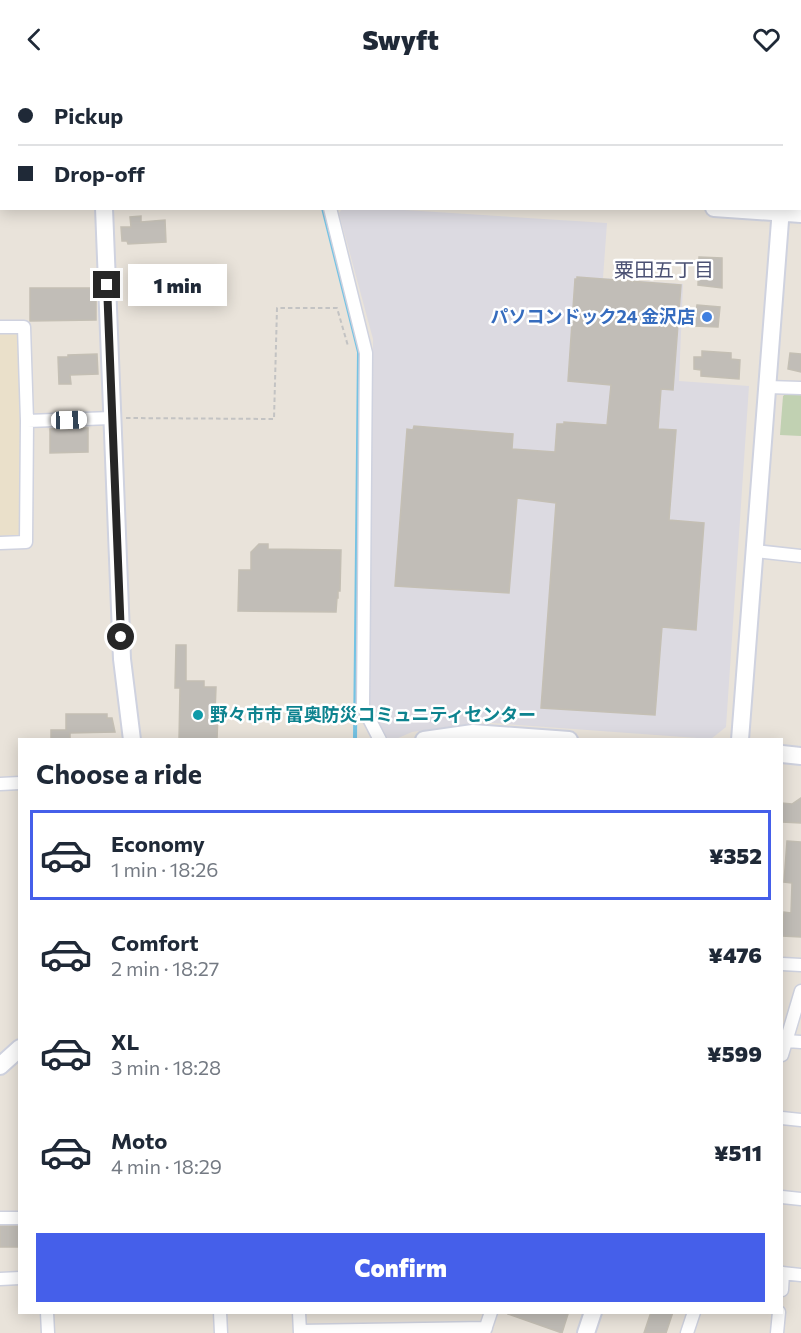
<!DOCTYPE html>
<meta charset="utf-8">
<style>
:root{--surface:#fff;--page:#f6f6f7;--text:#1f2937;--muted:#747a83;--line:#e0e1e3;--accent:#455fea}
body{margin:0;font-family:Commissioner,"Noto Sans JP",sans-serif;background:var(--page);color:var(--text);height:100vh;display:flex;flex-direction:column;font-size:22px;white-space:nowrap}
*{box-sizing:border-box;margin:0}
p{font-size:20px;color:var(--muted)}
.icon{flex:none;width:33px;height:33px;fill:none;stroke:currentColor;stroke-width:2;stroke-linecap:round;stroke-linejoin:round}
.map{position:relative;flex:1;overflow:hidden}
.details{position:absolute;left:18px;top:660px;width:765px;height:576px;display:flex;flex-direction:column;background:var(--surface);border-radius:0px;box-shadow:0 3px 15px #0003}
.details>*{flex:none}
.top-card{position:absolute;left:0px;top:0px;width:801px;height:132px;box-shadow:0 3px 15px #0003;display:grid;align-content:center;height:132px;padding:0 18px;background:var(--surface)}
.end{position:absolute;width:27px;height:27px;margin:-14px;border:8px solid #272727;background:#fff;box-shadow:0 0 0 3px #fff}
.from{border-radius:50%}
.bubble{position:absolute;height:42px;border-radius:0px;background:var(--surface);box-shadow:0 3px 15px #0003;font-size:20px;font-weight:800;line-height:42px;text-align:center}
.car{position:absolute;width:18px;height:36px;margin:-18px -9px;border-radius:8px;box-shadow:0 0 4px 2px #0007;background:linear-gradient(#fff 24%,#345 0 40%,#fff 0 76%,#345 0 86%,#fff 0)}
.top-card b{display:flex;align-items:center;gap:21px;height:57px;font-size:22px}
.top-card b+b{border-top:2px solid var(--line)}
.top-card i{width:15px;height:15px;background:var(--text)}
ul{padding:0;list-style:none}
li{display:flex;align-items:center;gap:18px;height:90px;margin:0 12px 9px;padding:0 6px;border:3px solid transparent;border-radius:0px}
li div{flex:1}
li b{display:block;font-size:22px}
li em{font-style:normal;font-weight:800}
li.selected{border-color:var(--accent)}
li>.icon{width:54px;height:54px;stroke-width:1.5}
h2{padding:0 18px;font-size:27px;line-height:72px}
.action{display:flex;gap:12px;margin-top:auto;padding:12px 18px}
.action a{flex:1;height:69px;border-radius:0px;background:var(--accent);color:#fff;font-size:24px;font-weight:800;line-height:69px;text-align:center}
header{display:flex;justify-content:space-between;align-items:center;height:78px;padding:0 18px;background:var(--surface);font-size:27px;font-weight:800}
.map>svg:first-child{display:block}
.industrial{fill:#dcdae1}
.education{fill:#eae0ca}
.cemetery{fill:#c1d1b2}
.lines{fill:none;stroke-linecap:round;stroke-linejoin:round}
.stream{stroke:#74c3e4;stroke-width:4}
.building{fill:#c1bdb7;stroke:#c4bfb4;stroke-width:1.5}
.street-casing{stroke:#cfd2df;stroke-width:15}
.secondary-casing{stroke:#cfd2df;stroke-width:20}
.path{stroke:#c3c3c3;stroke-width:2;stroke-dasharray:4.5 3;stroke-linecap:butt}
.street{stroke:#fff;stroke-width:12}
.secondary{stroke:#fff;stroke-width:16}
.route{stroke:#272727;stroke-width:8}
.shop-dot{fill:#3f7fe0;stroke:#fff;stroke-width:2}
.culture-dot{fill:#0f9aa8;stroke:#fff;stroke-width:2}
.labels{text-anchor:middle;stroke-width:5;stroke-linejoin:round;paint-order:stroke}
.shop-label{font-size:18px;font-weight:bold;fill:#366cbe;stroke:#fff;text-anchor:end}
.culture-label{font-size:18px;font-weight:bold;fill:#0d838f;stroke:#fff;text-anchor:start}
.neighbourhood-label{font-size:20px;fill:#4c5274;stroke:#fff}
</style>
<header><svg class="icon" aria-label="back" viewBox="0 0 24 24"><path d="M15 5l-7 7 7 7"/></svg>Swyft<svg class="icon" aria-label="heart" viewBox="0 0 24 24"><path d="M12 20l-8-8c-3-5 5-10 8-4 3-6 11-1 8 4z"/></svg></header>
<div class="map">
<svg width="801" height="1255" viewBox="0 0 801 1255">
<rect width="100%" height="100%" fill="#e9e3da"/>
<path class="industrial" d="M342 131H389L607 145 603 200 683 206 679 303 749 308 726 649 711 661 479 644 412 654 396 661H388L370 628 373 261 339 135Z"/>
<path class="education" d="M0 254H19L21 459 0 460Z"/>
<path class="cemetery" d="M790 313 801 314V358L780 357 783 318Z"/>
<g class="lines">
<path class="stream" d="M323 130 359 274 355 662"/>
</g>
<path class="building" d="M141 138V144L165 142 166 164 128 166 127 163H122L121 149H131L130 139Z
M699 179 722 180V210L698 207Z
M577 199 681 207 673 312 661 311 658 351 676 352 669 442 704 445 696 552 662 549 655 637 541 630 556 425 517 420 509 515 395 508 407 351 413 352 414 348 513 356 512 371 555 374 557 346H564V344L607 347 611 307 568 303 575 201H577Z
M30 210H96V242L30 243Z
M697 227 720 229 718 249 694 248Z
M702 273 731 275V281L740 282 739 301 701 298V292L694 291V279H702Z
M790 275 801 276V294L788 291Z
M97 276 98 296 70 297 71 306H59L58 279H68V277Z
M88 350V374L50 375V351Z
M259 466H268V471L341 472 340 513H338V520H337L336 534 238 533 239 492H251V474Z
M176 567H186V603H204V609H216L215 635H218L217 662H179L180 610H175Z
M66 636H107V640H112L115 654 70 655V662H51V652H66Z
M801 720V745L782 744V725L792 726Z
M787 763 801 764V859L782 858 784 834 791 835 792 805 784 804Z
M0 1148H20V1169H0Z
M509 1234H563L568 1236 562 1255 508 1236Z
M651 1234H673L666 1255H644Z"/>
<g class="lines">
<g class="street-casing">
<path id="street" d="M483 2V0
M693 2V0
M800 33H801
M330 130 366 275 363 629 380 662
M0 249H24L27 343 26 464 0 465
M767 309 801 310
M27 343 112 340
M756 473 801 478
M0 706 20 705
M782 886 801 887
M787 963 801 964
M782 977 801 913
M782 1040 801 1042
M782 1119 801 1121
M0 1140H20
M782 1195 801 1197
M0 1201 20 1200
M782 1212 783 1195
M47 1234 48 1255
M220 1234 221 1255
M299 1234 300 1255
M300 1253 486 1250
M484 1255 491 1234
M687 1255 694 1234
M777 1255 779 1234"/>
</g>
<g class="secondary-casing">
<path id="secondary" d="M87 0V2
M789 2V0
M0 113H2
M104 130 122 581 132 662
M714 130 801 136
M424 662 473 655 569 662
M740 662 781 130
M782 676 801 678
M0 988 20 970
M586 1255 593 1234"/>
</g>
<path class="path" d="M126 340 274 341 277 230H337L348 268"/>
<use href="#street" class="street"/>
<use href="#secondary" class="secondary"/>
</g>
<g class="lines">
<path class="route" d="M107 207 121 559"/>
</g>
<circle class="shop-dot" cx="707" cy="239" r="6"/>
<circle class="culture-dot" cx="198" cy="637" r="6"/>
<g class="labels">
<g class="shop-label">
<text x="695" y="245">パソコンドック24 金沢店</text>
</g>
<g class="culture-label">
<text x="210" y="643">野々市市 富奥防災コミュニティセンター</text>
</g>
<g class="neighbourhood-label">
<text x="664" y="199">粟田五丁目</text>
</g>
</g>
</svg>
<i class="end from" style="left:121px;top:559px"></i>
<i class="end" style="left:107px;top:207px"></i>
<div class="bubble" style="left:128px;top:186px;width:99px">1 min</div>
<i class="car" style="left:69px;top:342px;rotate:88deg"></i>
<div class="top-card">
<b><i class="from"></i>Pickup</b>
<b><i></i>Drop-off</b>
</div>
<section class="details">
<h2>Choose a ride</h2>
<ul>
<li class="selected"><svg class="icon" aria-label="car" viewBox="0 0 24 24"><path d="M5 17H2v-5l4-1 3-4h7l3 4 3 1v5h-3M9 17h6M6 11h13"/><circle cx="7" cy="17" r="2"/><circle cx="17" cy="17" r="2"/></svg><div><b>Economy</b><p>1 min · 18:26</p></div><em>¥352</em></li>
<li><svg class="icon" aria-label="car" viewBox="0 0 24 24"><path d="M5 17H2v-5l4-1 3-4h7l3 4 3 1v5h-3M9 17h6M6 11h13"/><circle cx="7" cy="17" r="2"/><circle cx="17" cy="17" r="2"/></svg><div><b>Comfort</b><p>2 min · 18:27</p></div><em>¥476</em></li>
<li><svg class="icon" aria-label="car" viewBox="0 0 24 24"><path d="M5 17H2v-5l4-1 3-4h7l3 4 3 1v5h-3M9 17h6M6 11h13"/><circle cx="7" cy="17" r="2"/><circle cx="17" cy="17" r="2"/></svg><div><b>XL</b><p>3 min · 18:28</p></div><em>¥599</em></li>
<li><svg class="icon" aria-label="car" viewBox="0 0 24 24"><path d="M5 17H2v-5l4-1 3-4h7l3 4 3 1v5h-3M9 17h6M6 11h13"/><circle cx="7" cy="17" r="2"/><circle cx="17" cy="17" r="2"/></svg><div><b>Moto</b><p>4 min · 18:29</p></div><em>¥511</em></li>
</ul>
<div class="action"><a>Confirm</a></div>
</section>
</div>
